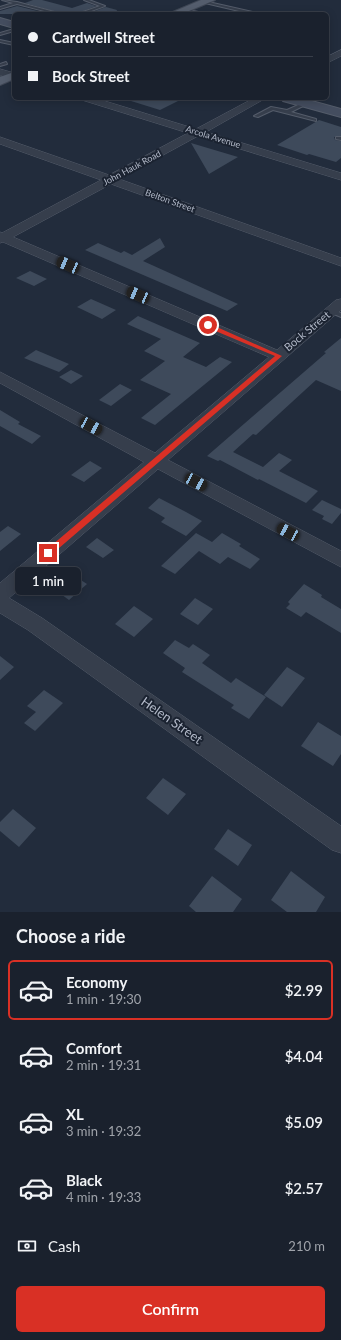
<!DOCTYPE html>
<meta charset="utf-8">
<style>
:root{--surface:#1a212d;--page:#272e39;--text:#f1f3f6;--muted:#9fa3aa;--line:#383e49;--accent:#d93025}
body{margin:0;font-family:Lato,sans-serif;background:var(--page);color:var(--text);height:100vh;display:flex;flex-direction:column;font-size:15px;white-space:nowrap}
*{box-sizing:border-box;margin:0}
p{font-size:13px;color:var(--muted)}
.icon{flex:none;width:22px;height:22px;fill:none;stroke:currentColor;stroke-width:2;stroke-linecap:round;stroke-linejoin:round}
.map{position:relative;height:912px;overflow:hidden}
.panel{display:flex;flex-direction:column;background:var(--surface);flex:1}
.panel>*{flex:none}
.hud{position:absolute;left:12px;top:12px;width:317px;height:88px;border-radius:6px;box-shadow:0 2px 10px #0003,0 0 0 1px var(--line);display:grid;align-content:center;height:88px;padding:0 16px;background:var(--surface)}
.end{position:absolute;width:18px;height:18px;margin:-9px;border:5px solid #d93025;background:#fff;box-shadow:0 0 0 2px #fff}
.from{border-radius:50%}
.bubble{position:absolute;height:28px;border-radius:6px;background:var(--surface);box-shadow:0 2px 10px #0003,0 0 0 1px var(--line);font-size:13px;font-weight:600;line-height:28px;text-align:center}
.car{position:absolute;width:12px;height:24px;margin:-12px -6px;border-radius:5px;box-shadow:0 0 3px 1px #0007;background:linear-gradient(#222 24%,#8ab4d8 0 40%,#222 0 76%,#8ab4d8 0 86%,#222 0)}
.hud b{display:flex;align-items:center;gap:14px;height:38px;font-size:15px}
.hud b+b{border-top:1px solid var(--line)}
.hud i{width:10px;height:10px;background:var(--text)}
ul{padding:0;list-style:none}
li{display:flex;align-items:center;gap:12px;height:60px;margin:0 8px 6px;padding:0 8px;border:2px solid transparent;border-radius:6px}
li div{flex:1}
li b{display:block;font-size:15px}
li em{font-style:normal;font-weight:600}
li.active{border-color:var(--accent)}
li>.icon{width:36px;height:36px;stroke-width:1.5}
h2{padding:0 16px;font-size:18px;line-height:48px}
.pay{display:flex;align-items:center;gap:10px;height:44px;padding:0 16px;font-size:15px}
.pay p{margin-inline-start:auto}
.cta{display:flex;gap:8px;margin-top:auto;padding:8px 16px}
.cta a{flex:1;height:46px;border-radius:6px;background:var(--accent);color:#fff;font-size:16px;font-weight:600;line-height:46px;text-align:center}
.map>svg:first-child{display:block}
.building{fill:#3e4a5b}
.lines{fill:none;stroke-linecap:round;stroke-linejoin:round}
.lane-casing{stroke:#545c6a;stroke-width:2}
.street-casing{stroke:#545c6a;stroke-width:1}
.secondary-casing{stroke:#545c6a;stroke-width:2}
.primary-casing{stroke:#3f4755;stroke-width:2}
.lane{fill:#363e4c;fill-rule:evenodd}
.street{fill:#363e4c;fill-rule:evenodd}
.secondary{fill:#444d5f;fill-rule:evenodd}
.primary{fill:#545d6d;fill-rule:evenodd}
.route{fill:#d93025}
.labels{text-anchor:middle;stroke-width:4;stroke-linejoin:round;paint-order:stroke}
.far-street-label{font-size:9px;fill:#b2b9c8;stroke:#1b2331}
.street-label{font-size:11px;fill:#b2b9c8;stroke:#1b2331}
.near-street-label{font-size:13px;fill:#b2b9c8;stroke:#1b2331}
</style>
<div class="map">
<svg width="341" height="912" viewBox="0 0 341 912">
<rect width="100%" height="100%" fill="#222c3c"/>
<path class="building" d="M33 0H42L72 8 87 3 96 6 76 14H63L25 3Z
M17 6 50 14H0V11Z
M106 7 117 10 116 14H87Z
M132 98H184L160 110 131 101Z
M319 120 341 127V136L334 137 335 140 341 141V158L336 162 309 154 307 155 277 145Z
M191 143 238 157 209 174Z
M160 238 165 247 143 261 238 304 227 311 85 250 98 243 121 253 124 251 132 255Z
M30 271 47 279 34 286 16 278Z
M91 299 116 310 102 319 77 307Z
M138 316 200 343 183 357 206 367 220 357 232 362 155 425 141 418 171 394 140 380 165 361 144 351 161 339 127 324Z
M341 338V391L316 380 256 435 253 434 233 452 263 467 279 453 292 460 279 471 318 491 306 503 259 479 258 480 220 460 218 461 207 456 326 353 324 352Z
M36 350 69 364 59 372 24 358Z
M71 370 83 376 71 384 59 377Z
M120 384 132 390 111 406 99 400Z
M0 410 20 422 18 424 41 436 32 444 0 426Z
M90 461 102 468 84 482 71 475Z
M159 498 186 512 202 521 186 536 161 522 165 518 148 508Z
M322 500 341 509V513L332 524 322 519 324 516 312 510Z
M8 526 21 534 0 551V532Z
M196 533 212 542 222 533 241 544 239 546 260 559 250 569 228 557 220 564 199 551 175 574 161 566Z
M97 538 114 550 103 558 86 547Z
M64 569 87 584 69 600 47 584Z
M304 584 322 595 321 597 341 609V633L306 612 301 617 286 608 290 604 288 602Z
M195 598 213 609 198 625 180 614Z
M134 606 153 619 134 637 115 624Z
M175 640 189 648 193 644 210 655 202 663 231 683 236 678 266 697 249 719 231 708 234 705 182 672 185 668 163 653Z
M0 656 14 667 0 680Z
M287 667 305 678 282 707 264 695Z
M44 690 63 703 35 731 24 723 36 712 27 706Z
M318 722 341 736V754L333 766 301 746Z
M163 778 186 794 168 815 146 798Z
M13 809 36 828 19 847 0 831V822Z
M228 829 252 845 238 866 214 849Z
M291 871 325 897 316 912H287L271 900Z
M212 876 242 899 233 912H196L189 906Z"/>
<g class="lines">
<g class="lane-casing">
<path id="lane" d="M2 0 17 2 62 14H56L17 4 0 9V7L13 3Z
M84 0H89L105 6 83 14H77L100 6Z
M204 1 257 13 259 14H252L205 3Z
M184 9 203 13 205 14H198L183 11Z
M14 29V31L0 35V33Z
M0 40 14 43V45L0 42Z
M6 62 7 64 0 66V64Z
M305 102 307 103V104L291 112 316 119V121L273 110 258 117 254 116 271 107 287 110Z
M336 137H341V140L336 139Z
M331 309 341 313V317L329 312 328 311Z"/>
</g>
<g class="street-casing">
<path id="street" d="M341 50V56L327 63V57Z
M0 69 14 73V79L0 75Z
M80 98H95L196 129 254 98H266L206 132 341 173V180L198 136 119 179 341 258V266L111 184 13 237 277 350 336 300 341 299V310L168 460 341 551V567L158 469 9 598 42 618 341 826V853L332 850 28 630 0 613V583L144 462 0 383V372L155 453 269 357 3 242 0 243V232L2 233 101 180 0 144V137L109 175 188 133 82 100Z"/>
</g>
<g class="secondary-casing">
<path id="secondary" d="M0 18 14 22V28L0 24Z
M281 98H301L341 109V117L283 101Z"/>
</g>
<g class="primary-casing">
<path id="primary" d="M201 0H215L182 14H168Z
M14 72V79L0 85V77Z"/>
</g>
<use href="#lane" class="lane"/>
<use href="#street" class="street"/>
<use href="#secondary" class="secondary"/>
<use href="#primary" class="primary"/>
</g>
<path class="route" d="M206 324H210L282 356 51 555H45V551L275 356 206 327Z"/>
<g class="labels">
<g class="far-street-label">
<text transform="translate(213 137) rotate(17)" y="3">Arcola Avenue</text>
<text transform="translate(132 168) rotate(-28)" y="3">John Hauk Road</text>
<text transform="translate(170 201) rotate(20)" y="3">Belton Street</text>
</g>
<g class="street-label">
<text transform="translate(307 331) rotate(-40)" y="4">Bock Street</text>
</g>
<g class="near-street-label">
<text transform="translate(172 720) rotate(35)" y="5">Helen Street</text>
</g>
</g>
</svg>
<i class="end from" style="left:208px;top:325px"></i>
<i class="end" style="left:48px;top:553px"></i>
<div class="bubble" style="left:15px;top:567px;width:66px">1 min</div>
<i class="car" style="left:68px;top:265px;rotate:293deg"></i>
<i class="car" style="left:138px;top:295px;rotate:293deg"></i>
<i class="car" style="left:91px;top:426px;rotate:118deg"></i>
<i class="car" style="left:196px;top:482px;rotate:118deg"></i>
<i class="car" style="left:288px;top:532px;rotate:298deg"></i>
<div class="hud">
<b><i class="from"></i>Cardwell Street</b>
<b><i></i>Bock Street</b>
</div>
</div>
<section class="panel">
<h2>Choose a ride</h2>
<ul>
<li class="active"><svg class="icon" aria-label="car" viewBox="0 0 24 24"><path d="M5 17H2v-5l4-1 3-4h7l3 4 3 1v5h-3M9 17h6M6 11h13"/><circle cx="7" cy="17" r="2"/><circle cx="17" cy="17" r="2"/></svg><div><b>Economy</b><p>1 min · 19:30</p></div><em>$2.99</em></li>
<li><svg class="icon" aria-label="car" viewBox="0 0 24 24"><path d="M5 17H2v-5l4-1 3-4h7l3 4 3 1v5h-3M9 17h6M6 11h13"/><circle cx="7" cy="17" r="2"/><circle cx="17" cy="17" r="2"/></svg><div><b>Comfort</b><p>2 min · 19:31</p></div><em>$4.04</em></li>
<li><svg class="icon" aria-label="car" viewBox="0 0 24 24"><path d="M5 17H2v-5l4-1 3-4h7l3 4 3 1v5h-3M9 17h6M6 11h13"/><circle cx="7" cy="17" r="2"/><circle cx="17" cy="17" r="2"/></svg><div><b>XL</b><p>3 min · 19:32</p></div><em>$5.09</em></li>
<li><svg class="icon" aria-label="car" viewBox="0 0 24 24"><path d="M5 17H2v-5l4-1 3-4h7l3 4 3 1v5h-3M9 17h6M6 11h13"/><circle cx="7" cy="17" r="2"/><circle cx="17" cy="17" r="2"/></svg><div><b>Black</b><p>4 min · 19:33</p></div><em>$2.57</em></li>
</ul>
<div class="pay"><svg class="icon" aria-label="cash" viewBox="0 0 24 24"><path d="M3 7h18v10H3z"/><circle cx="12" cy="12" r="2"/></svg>Cash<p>210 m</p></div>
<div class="cta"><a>Confirm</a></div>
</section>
